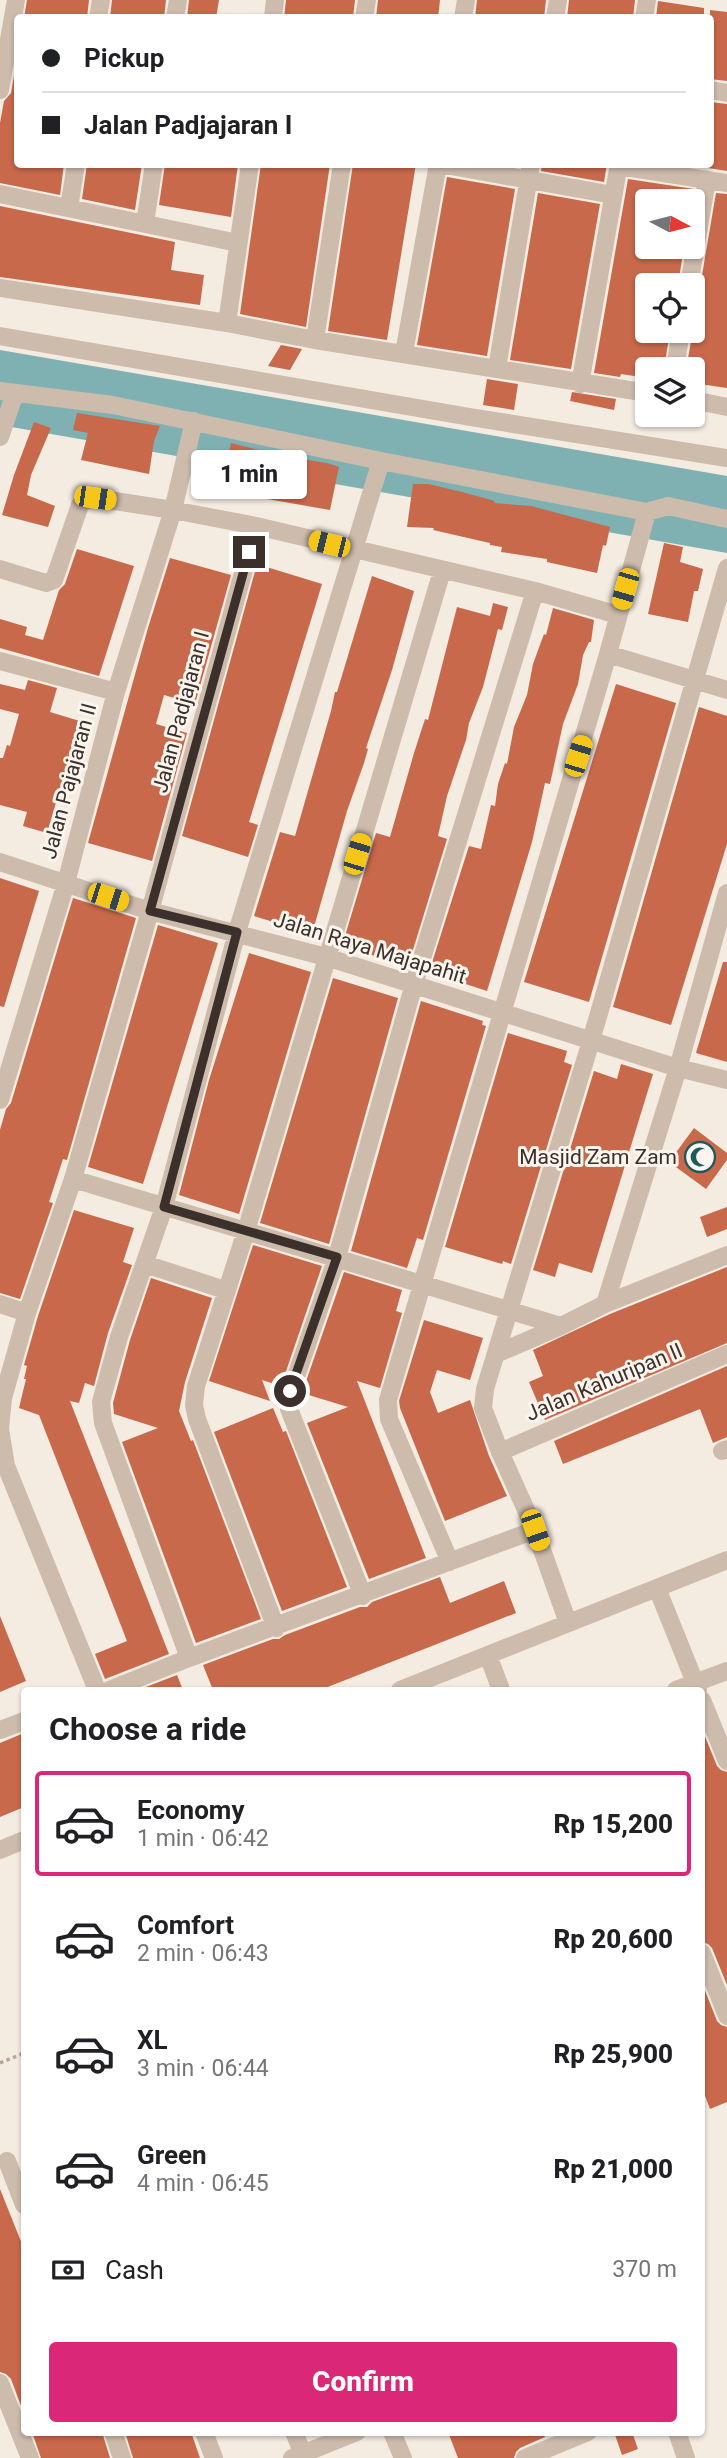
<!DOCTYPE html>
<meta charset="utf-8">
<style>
:root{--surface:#fff;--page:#f2f2f2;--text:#202124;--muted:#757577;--line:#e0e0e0;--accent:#db2777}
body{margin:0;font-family:Roboto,sans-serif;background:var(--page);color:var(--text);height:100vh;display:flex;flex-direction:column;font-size:26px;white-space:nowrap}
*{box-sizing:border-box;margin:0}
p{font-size:23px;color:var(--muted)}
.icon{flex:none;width:38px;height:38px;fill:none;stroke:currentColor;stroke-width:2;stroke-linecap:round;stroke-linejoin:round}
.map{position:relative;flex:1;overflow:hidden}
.details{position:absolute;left:21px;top:1687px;width:684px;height:749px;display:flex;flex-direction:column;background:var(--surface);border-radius:7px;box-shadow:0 2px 5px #0004}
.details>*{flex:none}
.banner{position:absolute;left:14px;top:14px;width:700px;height:154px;border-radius:7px;box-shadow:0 2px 5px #0004;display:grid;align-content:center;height:154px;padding:0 28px;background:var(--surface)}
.needle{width:46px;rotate:97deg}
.tools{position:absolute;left:635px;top:189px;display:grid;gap:14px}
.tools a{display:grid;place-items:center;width:70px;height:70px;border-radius:7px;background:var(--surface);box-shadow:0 2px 5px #0004;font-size:35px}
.end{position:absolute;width:32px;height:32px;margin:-16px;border:9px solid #3b302b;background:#fff;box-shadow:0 0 0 4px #fff}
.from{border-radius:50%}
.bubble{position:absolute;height:49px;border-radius:7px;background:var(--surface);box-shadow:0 2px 5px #0004;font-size:23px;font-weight:800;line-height:49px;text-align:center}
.car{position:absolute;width:21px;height:42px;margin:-21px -10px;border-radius:9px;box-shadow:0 0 5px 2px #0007;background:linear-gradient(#f5c518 24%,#345 0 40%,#f5c518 0 76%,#345 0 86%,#f5c518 0)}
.banner b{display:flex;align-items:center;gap:24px;height:66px;font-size:26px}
.banner b+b{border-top:2px solid var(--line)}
.banner i{width:18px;height:18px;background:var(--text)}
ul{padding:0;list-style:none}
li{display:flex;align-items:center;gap:21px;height:105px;margin:0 14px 10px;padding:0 14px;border:4px solid transparent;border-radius:7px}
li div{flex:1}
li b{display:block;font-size:26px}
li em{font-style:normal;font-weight:800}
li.on{border-color:var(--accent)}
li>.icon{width:63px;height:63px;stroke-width:1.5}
h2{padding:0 28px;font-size:32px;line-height:84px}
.pay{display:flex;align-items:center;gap:18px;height:77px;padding:0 28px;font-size:26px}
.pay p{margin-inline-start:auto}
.button{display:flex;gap:14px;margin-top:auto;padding:14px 28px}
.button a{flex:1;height:80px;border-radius:7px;background:var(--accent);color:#fff;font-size:28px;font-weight:800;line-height:80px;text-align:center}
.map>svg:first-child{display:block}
.water{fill:#7fb0b2}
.building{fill:#c8694b}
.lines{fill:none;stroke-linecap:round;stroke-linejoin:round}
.path{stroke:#b9a596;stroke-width:3.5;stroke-dasharray:3.5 3.5;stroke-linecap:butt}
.minor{stroke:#cdbbac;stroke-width:18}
.route{stroke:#3b302b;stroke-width:9}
.labels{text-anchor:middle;stroke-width:6;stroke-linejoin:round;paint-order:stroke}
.street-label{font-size:21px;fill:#3b302b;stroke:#fbf5ee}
.poi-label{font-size:21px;fill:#3b302b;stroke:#fbf5ee;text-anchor:end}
</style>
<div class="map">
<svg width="727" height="2458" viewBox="0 0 727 2458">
<rect width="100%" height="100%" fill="#f4ebe1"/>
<path class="water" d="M0 350 727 476V553L0 425Z"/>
<path class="building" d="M27 0H89L87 18H24Z
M112 0H166L164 18H110Z
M189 0H219L216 18H187Z
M286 0H355L353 18H284Z
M378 0H440L438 18H376Z
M477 0H546L544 18H475Z
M569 0H635L633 18H567Z
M658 1 704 8V18H656Z
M710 10 727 12V81L710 79Z
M15 70H18V164H64L60 195 0 183V123L4 101 11 93Z
M710 102 727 104V171L683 164H710Z
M87 164H142L135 210 82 199Z
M165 164H238L231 217 159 205Z
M261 164H330L306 327 240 314Z
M353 164H416L387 340 328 331Z
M542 164H607L604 182 541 171Z
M447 177 515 189 487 356 417 345Z
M628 179 694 189 692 201H648L646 247H684L678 285H648V331H670L664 369H648V378L621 374 620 377 594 373Z
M538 193 600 204 571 369 510 360Z
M716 193 727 194V388L693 383V369H686L693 331V296L700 287Z
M0 206 175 242 171 270 204 275 200 305 0 277Z
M281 345 302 349 290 370 268 366Z
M487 379 518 384 514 410 483 405Z
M572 392 616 399 614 410 570 401Z
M77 413 160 426 154 441 149 474 81 460 88 433 73 430Z
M34 422 51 428 31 475 27 495 55 506 48 527 2 515 14 475Z
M231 443 282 456 327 463 339 467 330 510 249 496 221 487Z
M413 484H428L462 492 495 501 494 503 531 506 610 527 606 546 603 545 597 573 547 562V559L501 552 502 547 490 545V543L433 530 434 528 407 527Z
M664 543 683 547 680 562 703 569 698 591H694L688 622 648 614Z
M77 549 134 566 99 676 0 648V619L27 627 25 635 43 640 59 590 65 584Z
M170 558 231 575 195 704 164 695 156 724 187 733 152 861 88 843 148 628Z
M257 564 322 584 249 822 258 825 248 857 182 836Z
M372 576 414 591 392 670 366 748 368 749 364 763 347 811 312 934 254 916 280 832 295 836 331 711 335 692H337Z
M493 603 508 607 502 630 498 629 483 687 469 723 466 740 447 796 438 836 447 839 408 966 342 946 376 833 390 837 414 753 425 719 428 720 457 607 490 616Z
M553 608 594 620 591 642H589L583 655 578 684 563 724 550 784 545 783 532 842 487 991 429 972 469 846 481 849 491 805 495 806 498 784 505 763 507 764 514 727 527 695 533 664 544 634 546 635Z
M28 680 57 688 50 712 83 722 71 763 68 762 47 833 23 826 27 812 0 805V758H3L7 745 10 746 19 714 0 709V684L25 690Z
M616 684 676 703 589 1002 524 982Z
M699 707 727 716V844L671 1025 613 1007Z
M0 878 39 891 4 1007 0 1006Z
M73 898 136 918 67 1160 63 1159 49 1202 53 1203 20 1299 0 1293V1130L6 1109 11 1103Z
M158 925 218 943 143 1184 88 1167Z
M249 953 311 972 239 1214 179 1195 209 1080Z
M723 962H727V1062L696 1053Z
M333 978 398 998 329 1244 260 1223Z
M421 1001 483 1021 482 1025 486 1026 423 1240 417 1238 407 1268 351 1251Z
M508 1033 567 1051 564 1062 572 1065 511 1264 503 1261 502 1264 445 1247Z
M621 1064 653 1074 592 1273 559 1263 555 1277 533 1270 594 1071 617 1079Z
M694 1128 727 1153V1160L706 1189 669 1162Z
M727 1207V1229L707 1237 700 1217Z
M74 1210 134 1228 123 1262 132 1265 108 1333 94 1386 85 1383 79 1403 70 1401 169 1654 105 1679 95 1654 127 1641 39 1415 19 1408 26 1379H24L27 1366 24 1365 38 1316Z
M253 1245 322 1266 281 1386 262 1380 270 1401 209 1381Z
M727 1267V1343L545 1420 529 1382 543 1376 533 1350 610 1314Z
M344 1272 402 1290 396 1311 402 1313 380 1388 357 1381 426 1558 369 1579 307 1423 348 1407 302 1393Z
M151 1278 212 1298 185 1382 179 1411 191 1441 193 1440 261 1619 196 1643 122 1442 158 1428 114 1414 113 1403 130 1340Z
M424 1320 483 1338 470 1380 437 1370 430 1392 438 1413 470 1400 489 1456 507 1496 445 1521 400 1408 399 1401Z
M727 1366V1437L713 1443 700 1409 563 1464 554 1441Z
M273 1408 283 1432 286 1431 347 1587 282 1611 214 1432Z
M440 1577 450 1603 504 1581 516 1613 320 1690H213L203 1665 273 1639H279L285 1635 360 1607H367L372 1602Z
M0 1616 26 1681 0 1692Z
M177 1675 183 1690H138Z
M702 1729 717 1766 721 1770 727 1772V1985L712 1948 708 1944 702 1942Z
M24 1733V1807L0 1817V1743Z
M702 1983 717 2021 721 2025 727 2027V2102L710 2109 702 2088Z
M0 2189 24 2249V2414L11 2379 6 2374 0 2372Z
M32 2432H102L110 2458H41Z
M125 2432H191L200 2458H133Z
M448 2432H543L545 2437 520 2448 516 2452 514 2458H458Z
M614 2432H632L638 2449 622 2455Z"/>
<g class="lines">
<path class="path" d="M0 2063 24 2053"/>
<path class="minor" d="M98 18 101 0
M175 18 178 0
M273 18 275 0
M364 18 367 0
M463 18 466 0
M555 18 558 0
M644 18 647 0
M0 90 16 0
M710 90 727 93
M440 164 613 195
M619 166 727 183
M0 194 238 243
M69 208 76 164
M145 223 154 164
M689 285 707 180
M0 288 227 323 315 340 648 393
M227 323 250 164
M0 336 470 417 727 458
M315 340 342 164
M404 353 438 164
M497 368 531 164
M675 369 681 331
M580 384 619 164
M0 391 113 405 381 461 647 512 668 506 727 519
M693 400 727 407
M0 437 15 393
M0 569 46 583 54 580 80 505 87 499 95 498 173 510 256 526 535 591 618 615
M608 654 727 690
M0 661 116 692
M0 862 150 911 326 957 678 1068 727 1080
M0 1100 66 883 116 692 173 510 194 421
M73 1179 561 1326
M145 1264 225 1290
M0 1304 27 1313
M605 1304 678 1068 727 893
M496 1354 561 1326 605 1304 727 1255
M722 1451 727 1449
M500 1452 727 1354
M450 1562 389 1419 388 1400 608 654 647 512
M657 1588 698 1690
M363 1596 289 1409 291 1391 337 1257 414 984 535 591
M568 1623 535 1530 500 1452 483 1408 485 1389 591 1041 727 568
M276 1628 197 1419 194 1405 196 1386 246 1231 442 571
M488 1655 501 1690
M189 1658 103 1423 101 1402 119 1337 164 1207 237 932 381 461
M97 1690 6 1466 0 1429 3 1398 27 1313 73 1179 150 911 256 526
M109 1690 189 1658 535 1530
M400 1690 727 1560
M676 1690 727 1671
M702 1700 727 1761
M0 1730 24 1721
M0 1850 24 1840
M702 1953 727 2016
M7 2161 24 2205
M0 2383 30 2458
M113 2432 122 2458
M204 2432 214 2458
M294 2432 303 2454
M392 2432 403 2458
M677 2432 686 2458
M292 2458 357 2432
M525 2458 588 2432"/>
</g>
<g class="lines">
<path class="route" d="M249 552 150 911 237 932 164 1207 337 1257 290 1391"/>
</g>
<defs>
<g id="mosque-ring" transform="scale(1.575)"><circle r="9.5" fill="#fbf5ee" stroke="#1f5a5e" stroke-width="1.5"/><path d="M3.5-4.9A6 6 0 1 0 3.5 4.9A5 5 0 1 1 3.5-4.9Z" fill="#1f5a5e"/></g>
</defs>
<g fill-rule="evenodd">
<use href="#mosque-ring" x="700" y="1157"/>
</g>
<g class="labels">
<g class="street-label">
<text transform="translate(181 712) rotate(-75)" y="7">Jalan Padjajaran I</text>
<text transform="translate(69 781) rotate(-75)" y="7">Jalan Pajajaran II</text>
<text transform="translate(370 948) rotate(17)" y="7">Jalan Raya Majapahit</text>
<text transform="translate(604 1382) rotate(-23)" y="7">Jalan Kahuripan II</text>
</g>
<g class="poi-label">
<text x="677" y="1164">Masjid Zam Zam</text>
</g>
</g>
</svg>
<div class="tools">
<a><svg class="needle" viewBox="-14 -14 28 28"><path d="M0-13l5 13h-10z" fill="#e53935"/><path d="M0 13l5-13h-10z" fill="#757577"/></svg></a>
<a><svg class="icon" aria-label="locate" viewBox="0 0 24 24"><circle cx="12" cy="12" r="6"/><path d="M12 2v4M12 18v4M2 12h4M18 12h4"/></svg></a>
<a><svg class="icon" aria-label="layers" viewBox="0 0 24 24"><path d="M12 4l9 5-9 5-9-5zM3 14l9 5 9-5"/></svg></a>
</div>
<i class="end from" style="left:290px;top:1391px"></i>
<i class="end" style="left:249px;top:552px"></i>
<div class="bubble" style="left:191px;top:450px;width:116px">1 min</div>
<i class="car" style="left:95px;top:498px;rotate:98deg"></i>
<i class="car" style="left:329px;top:544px;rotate:284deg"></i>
<i class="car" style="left:625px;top:589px;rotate:196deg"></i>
<i class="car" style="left:578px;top:756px;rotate:17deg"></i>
<i class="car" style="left:357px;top:854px;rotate:17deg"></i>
<i class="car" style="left:108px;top:897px;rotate:108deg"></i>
<i class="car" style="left:535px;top:1530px;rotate:161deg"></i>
<div class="banner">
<b><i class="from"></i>Pickup</b>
<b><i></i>Jalan Padjajaran I</b>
</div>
<section class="details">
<h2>Choose a ride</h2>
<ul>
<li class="on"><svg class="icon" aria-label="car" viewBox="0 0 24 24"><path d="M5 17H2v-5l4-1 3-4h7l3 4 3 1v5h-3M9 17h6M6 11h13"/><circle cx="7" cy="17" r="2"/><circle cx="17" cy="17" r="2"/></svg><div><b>Economy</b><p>1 min · 06:42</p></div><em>Rp 15,200</em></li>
<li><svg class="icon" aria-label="car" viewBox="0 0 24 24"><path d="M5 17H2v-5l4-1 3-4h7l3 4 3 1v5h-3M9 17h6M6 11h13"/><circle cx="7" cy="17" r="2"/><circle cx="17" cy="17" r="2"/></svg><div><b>Comfort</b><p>2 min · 06:43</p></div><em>Rp 20,600</em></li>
<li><svg class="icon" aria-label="car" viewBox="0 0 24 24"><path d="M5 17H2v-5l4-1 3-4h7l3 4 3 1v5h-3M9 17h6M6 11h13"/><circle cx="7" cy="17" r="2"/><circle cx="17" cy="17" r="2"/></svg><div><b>XL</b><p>3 min · 06:44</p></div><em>Rp 25,900</em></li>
<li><svg class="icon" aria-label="car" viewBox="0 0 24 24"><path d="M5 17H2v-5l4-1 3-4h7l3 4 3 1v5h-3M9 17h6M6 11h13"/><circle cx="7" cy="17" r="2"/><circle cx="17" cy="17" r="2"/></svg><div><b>Green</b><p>4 min · 06:45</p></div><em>Rp 21,000</em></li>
</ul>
<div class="pay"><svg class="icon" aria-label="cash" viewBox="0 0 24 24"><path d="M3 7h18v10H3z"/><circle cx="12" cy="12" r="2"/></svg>Cash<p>370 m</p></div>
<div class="button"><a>Confirm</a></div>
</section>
</div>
